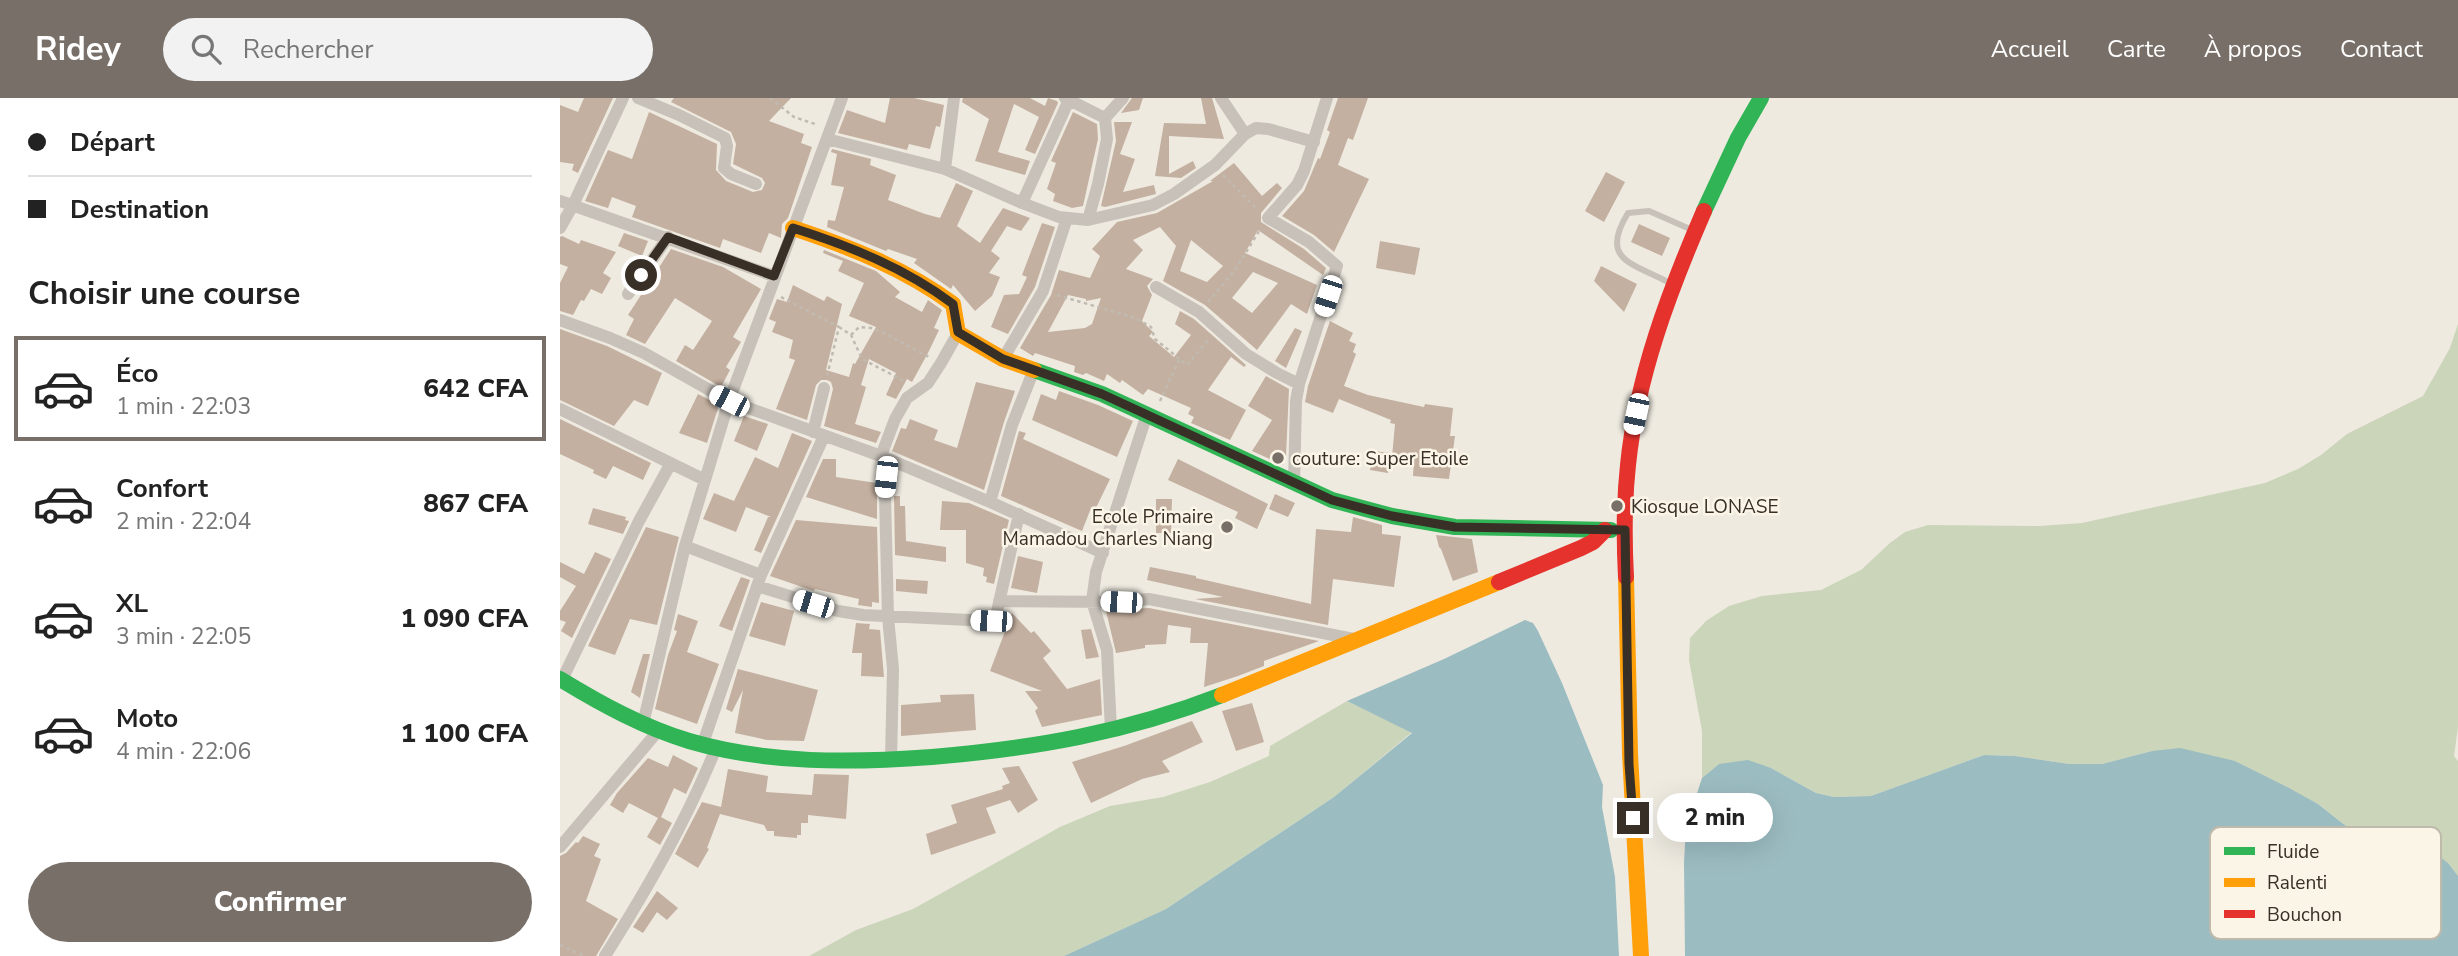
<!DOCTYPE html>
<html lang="fr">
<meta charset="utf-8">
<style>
:root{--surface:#fff;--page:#f2f2f2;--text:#222;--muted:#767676;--line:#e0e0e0;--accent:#787068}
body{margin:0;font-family:"Nunito Sans",sans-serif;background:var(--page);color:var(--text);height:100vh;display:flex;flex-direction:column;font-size:26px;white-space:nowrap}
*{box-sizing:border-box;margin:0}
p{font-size:23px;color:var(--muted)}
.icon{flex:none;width:38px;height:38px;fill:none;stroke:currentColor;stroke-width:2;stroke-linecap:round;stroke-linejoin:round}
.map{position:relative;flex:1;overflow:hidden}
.panel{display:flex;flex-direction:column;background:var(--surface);width:560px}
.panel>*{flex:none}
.guide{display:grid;align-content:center;height:154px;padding:0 28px;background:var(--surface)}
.end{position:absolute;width:32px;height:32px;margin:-16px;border:9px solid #382f27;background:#fff;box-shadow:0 0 0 4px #fff}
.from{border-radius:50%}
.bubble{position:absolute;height:49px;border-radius:24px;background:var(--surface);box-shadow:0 7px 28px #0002;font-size:23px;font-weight:800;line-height:49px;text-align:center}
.car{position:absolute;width:21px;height:42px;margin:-21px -10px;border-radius:9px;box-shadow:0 0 5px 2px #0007;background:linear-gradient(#fff 24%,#345 0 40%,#fff 0 76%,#345 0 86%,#fff 0)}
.guide b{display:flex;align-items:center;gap:24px;height:66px;font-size:26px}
.guide b+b{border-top:2px solid var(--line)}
.guide i{width:18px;height:18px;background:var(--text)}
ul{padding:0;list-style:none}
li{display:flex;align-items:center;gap:21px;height:105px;margin:0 14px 10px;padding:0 14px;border:4px solid transparent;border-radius:0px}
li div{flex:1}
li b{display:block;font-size:26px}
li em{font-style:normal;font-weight:800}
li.selected{border-color:var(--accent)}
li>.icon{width:63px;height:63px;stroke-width:1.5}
h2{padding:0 28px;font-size:32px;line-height:84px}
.action{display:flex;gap:14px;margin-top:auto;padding:14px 28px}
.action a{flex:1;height:80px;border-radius:42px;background:var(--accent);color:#fff;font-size:28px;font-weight:800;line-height:80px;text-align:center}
header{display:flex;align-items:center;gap:42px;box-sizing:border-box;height:98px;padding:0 35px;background:var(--accent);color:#fff}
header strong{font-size:33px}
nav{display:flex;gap:38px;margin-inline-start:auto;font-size:24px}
.search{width:490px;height:63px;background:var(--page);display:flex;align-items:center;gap:18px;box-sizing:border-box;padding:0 24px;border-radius:38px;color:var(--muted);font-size:26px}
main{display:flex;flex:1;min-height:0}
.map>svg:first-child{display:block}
.green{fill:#cbd5b9}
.water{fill:#9bbcc1}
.building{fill:#c4b0a0;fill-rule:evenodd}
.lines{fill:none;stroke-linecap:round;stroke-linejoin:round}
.path{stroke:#c0bab1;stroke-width:2.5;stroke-dasharray:3.5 3.5;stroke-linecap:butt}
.lane{stroke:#c7c1b9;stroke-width:6}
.street{stroke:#c7c1b9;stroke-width:12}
.fast{stroke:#30b455;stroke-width:16}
.slow{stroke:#ff9f0a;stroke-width:16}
.jam{stroke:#e5322d;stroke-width:16}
.route{stroke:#382f27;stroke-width:9}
.poi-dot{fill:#787068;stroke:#fbf5e7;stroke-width:2.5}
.labels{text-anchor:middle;stroke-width:5;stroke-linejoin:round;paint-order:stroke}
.poi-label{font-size:19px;fill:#382f27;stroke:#fbf5e7;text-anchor:start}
.key{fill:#fbf5e7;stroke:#c0baad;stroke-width:2}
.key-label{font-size:19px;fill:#382f27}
</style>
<header>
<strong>Ridey</strong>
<div class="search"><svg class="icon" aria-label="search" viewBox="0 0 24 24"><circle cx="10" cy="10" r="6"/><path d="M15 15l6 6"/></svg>Rechercher</div>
<nav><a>Accueil</a><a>Carte</a><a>À propos</a><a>Contact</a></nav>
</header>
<main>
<section class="panel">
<div class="guide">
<b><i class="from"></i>Départ</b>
<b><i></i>Destination</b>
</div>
<h2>Choisir une course</h2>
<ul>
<li class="selected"><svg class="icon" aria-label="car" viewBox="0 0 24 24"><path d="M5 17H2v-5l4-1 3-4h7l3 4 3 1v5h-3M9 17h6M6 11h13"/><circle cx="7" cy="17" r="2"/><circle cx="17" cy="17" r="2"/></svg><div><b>Éco</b><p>1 min · 22:03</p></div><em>642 CFA</em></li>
<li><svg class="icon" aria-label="car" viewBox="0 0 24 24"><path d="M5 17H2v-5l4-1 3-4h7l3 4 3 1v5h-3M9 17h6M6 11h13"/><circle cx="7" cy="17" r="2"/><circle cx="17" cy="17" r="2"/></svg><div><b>Confort</b><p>2 min · 22:04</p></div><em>867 CFA</em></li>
<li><svg class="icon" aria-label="car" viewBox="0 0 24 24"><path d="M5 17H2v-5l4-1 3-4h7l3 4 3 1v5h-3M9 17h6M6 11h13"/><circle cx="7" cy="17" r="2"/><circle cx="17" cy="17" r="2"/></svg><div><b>XL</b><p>3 min · 22:05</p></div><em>1 090 CFA</em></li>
<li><svg class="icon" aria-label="car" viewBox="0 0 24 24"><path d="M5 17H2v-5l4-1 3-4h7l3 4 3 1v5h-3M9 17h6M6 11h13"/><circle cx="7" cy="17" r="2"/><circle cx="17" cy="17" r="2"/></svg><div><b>Moto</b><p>4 min · 22:06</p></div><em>1 100 CFA</em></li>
</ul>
<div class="action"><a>Confirmer</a></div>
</section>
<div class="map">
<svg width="1898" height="858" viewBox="0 0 1898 858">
<rect width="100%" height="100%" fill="#eeeae0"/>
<path class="green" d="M1898 226V629L1894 658 1898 663V778L1889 766 1854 746 1816 748 1782 725 1758 706 1675 663 1592 653 1542 666H1509L1455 658 1424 657 1311 698 1274 699 1256 695 1211 670 1159 666 1142 680V633L1129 562 1130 540 1146 523 1169 508 1202 498 1261 492 1301 472 1330 445 1345 434 1368 427 1479 428 1522 425 1705 385 1738 371 1761 357 1787 336 1863 298 1890 250Z
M787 603 852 634 774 699 606 811 504 858H249L296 832 353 811 500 729 550 708 603 699 650 684 709 658 710 648Z"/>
<path class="water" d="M965 522 973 525 978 533 1002 585 1043 687 1042 709 1055 779 1059 858H504L606 811 774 699 852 635 787 603 884 561Z
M1620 650 1675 663 1729 690 1758 706 1782 725 1816 748 1854 746 1870 751 1889 766 1898 778V858H1125L1124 764 1126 729 1142 680 1159 666 1188 662 1211 670 1256 695 1274 699 1311 698 1424 657 1455 658 1509 666H1542L1592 653Z"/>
<path class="building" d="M24 0H53L18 75 12 72 14 66 0 64V7L18 14Z
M114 0H231L209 23 244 36 241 45 252 49 228 120 222 126 221 140 209 135 201 155 163 141 160 150 72 119 76 108 52 99 48 110 25 103 48 52 72 61 89 14 157 46 156 72 166 83 193 94 202 92 205 85 202 80 173 66 176 46 171 34 111 4Z
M330 0H354L384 7 380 29 376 28 370 51 349 46 347 52 278 35 287 12 325 25Z
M403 0H470L485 8 488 0 497 3 498 5 475 56 465 52 479 19 454 6 438 54 470 63 465 77 415 63 429 21 402 4Z
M572 0H583L579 12 561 15Z
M641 0H652L664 41 609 38V76L633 63 636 70 621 80 595 78 604 25 646 26Z
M778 0H808L793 42 788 40 778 67 809 81 774 154 754 137 722 118 744 93 758 60 760 61 770 34 767 32Z
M513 14 537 26 538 41 523 108 512 110 493 103 495 96 487 91 496 65 491 63Z
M554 24H572L560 56 575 61 563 94 594 87 596 96 545 109 541 108 556 43Z
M272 51 311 61 310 67 336 77 328 102 365 116 380 120 396 85 413 93 397 128 420 145 443 110 470 120 461 133 447 128 431 153 440 160 429 175 440 179 432 198 415 213 393 187 391 191 354 165 357 161 328 151 326 153 267 129 268 122 275 123 284 89 271 87 277 56 271 54Z
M674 65 702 98 717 85 722 90 701 115V124L744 151 766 170 763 177 698 132 685 155 757 187 747 216 731 206 697 252 645 207 603 183 616 148 600 129 573 142 583 152 566 171 593 181 587 188 592 197 582 223 593 234 589 238 614 259 631 237 615 226 620 213 634 221 686 267 684 269 671 259 648 292 686 312 670 342 631 325 634 319 628 316 631 310 588 291 583 297 562 282 560 285 547 276 544 283 526 275 523 277 514 274 515 268 475 255 473 258 460 250 491 197 499 172 530 180 540 158 532 151 557 124 597 115 653 83H650ZM631 142 663 168 647 184 620 173ZM693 174 718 185 692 215 672 200ZM508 197 526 201V203L541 200 532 226 525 230 488 234Z
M1046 74 1065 84 1044 124 1025 113Z
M482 125 495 129 475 189 448 236 431 229 444 197 459 196 467 179 462 177Z
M1079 126 1110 140 1102 158 1071 144Z
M64 135 88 143 82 158 58 148Z
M2 138 19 146 21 142 56 154 43 175 51 180 42 196 31 191 24 203 21 202 13 217 0 213V185L8 169 0 166V139Z
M820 143 860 150 855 177 816 170Z
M111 151 163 169 201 191 173 239 181 244 166 269 170 272 161 289 116 263 125 247 133 252 152 223 115 200 85 246 66 237 74 221 68 217Z
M264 152 316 173 340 194 335 199 362 214 368 202 382 212 374 230 379 232 368 255 352 284 347 281 336 301 326 297 336 275 309 261 301 287 306 289 295 326 321 334 316 345 264 328 273 291 271 284 267 282H261L256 287 247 322 216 311 235 262 229 260 233 242 212 234 216 224 209 221 217 201 227 204 233 187 264 203 267 198 282 206 266 272 289 279 293 265 295 266 316 229 289 218 304 185 278 173 283 163 263 155Z
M1041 168 1077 186 1064 214 1034 183Z
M770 223 793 235 789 243 796 246 793 254 796 256 784 288 808 297 864 309 865 306 893 310 890 338H895L889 381 853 378 854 361 832 359 835 326 830 325 831 322 779 301 773 315 745 304 748 288Z
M735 230 742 233 726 270 715 263Z
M0 231 47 248 102 275 88 308 74 302 54 328 0 302Z
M706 278 729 291 726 358 723 367 692 353 712 322 688 308Z
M416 284 455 293 444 324 424 392 332 353 341 330 346 331 350 321 378 332 374 342 397 350Z
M499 293 538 307 573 323 557 359 472 322 481 296 496 302Z
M138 296 159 307 147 345 119 335Z
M184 318 208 326 197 353 174 343Z
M0 321 91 365 83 382 53 368 46 381 33 375 34 372 0 356Z
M459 333 466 335 463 341 550 381 535 412 531 410 522 433 441 398Z
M232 335 252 343 201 455 194 452 208 419H211L186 409 176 434 143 421 154 395 174 403 195 359 218 370Z
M813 353 831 355 828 375 810 372Z
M263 361H276V379L317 385V421L246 399Z
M618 361 708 406 697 431 675 420 678 414 608 382Z
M715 396 735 405 728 419 709 411Z
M334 398H340V408H345L346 443 386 449V464L335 457Z
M596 401H612L611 435H596Z
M382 403 409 405 449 422 434 486 426 484 427 479 423 478 424 470 406 465V432H380Z
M33 410 66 419 65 422 69 423 63 436 28 426Z
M793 419 822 427V436L841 438 834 489 773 481 768 527 635 501 663 499 587 482 590 469 636 478V480L751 506 756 431 791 434Z
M236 422 317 429 319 505 312 504V509L298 507 299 501 255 491 254 493 210 478Z
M86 429 119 439 97 527 70 521 55 557 28 548Z
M876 437 912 441 918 474 893 483 881 451 879 449Z
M35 454 51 461 12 540 1 533 6 524 0 522V513L16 488 0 479V464L24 476Z
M458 458 483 464 477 495 451 490Z
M181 479 190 482 172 533 159 528Z
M336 481 368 483 367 496 336 493Z
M201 504 234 513 225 548 189 538Z
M589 510 759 543 704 563V568L678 578 644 589 648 545H630L631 530 608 527 606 546 585 547V550L556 555 546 513Z
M452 515 471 535 474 533 491 553 483 560 507 591 540 581 542 617 482 629 475 613 478 610 465 593H482L430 573Z
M118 516 138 523 127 554 159 566 137 626 95 611 108 557 117 533 114 532Z
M296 525 310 526 309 531 320 532 324 579 301 578 302 555H292Z
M531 531 539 559 526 561 521 532Z
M83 556H90L80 600 71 594Z
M178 571 258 592 244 643 207 642 175 635 183 592 172 614 166 611Z
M414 596 416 632 341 638V607L381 604 380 597Z
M692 605 704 644 676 653 662 613Z
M632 623 643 644 602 663 610 674 582 681 531 705 512 664 564 648Z
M113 657 138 670 126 696 114 690 101 719 112 725 100 747 87 739 98 720 69 705 63 715 50 707 57 695 88 660 108 669Z
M459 668 478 702 458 715 450 702 426 710 436 735 371 757 366 736 397 725 391 707 443 691 442 688 450 685 442 670Z
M168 671 208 678 206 694 252 697 254 676 289 677 286 721 248 717V725H241V737H237V740L214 738V733H207L204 727 160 716 147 750 149 751 138 770 115 756 142 704 161 709Z
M23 738 40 746 34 758 41 761 26 803 58 821 36 858H0V758L6 755 16 744 18 745Z
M97 793 118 810 107 822 97 814 83 835 73 829Z"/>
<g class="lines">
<path class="path" d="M210 0 234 19 258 27
M663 77 698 112
M497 197 575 220 591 229 595 241 627 267 650 240
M221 199 279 229 267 278
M648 204 675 172 701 130
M279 229 291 237 302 261 346 284
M291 237 299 229 311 230 324 235 369 259
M600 303 619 262
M0 847 24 858"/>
<path class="lane" d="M1108 184C1072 165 1039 162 1068 115L1089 113 1130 131"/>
<path class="street" d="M78 0 119 17 165 40 167 48 164 70 171 76 196 86
M505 0 545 20
M661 0 685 36
M267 41 385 71 462 105 499 119 528 122 593 107 614 96 655 67 685 36 696 30 708 31 754 44
M385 71 394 0
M0 103 214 178
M462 105 509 2
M528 122 538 86 547 41 545 20 563 0
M0 130 13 107 63 0
M596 189 639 214 686 256 717 275 739 286
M68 196 108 139
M0 222 50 240 84 255 169 303 321 358
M443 261 483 193 507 120
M0 311 145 382
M253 334 264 290
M328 361 430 404 543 455
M734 386 736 303 739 286 777 168 749 144 708 120 737 87 744 73 767 0
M430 404 452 327 473 274
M125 448 201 477
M197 488 278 513 303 517 431 523 436 518 459 416
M439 503 561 504 589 501 799 542
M2 582 79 423 111 365
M83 626 125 448 169 303 282 0
M551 632 547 552 532 503 536 474 587 316
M142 648 201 477 264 338
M331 662 333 571 328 519 325 397 328 361 321 358 335 321 347 300 368 285 381 265 398 235
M0 749 98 633
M45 858C87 791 126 724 156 650"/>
<path class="fast" d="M1144 113 1178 40 1201 0
M474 272 542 296 772 402 832 418 895 429 1051 432
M0 581C41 606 83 629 129 643 208 666 291 665 372 659 476 650 564 635 662 597"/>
<path class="slow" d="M233 130C290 149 344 170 393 206L398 235 443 261 474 272
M1066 479 1070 656 1081 858
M662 597 939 484"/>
<path class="jam" d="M1066 479C1064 442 1064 404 1068 367 1077 278 1109 194 1144 113
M939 484 1021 450 1033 444 1045 432"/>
</g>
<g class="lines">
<path class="route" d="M81 177 108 139 214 178 233 130C290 148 345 170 393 206L398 234 443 261 542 296 772 402 832 418 895 429 1065 432 1069 666 1073 720"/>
</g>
<g class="poi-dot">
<circle cx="718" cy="360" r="7"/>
<circle cx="1057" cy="408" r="7"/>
<circle cx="667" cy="429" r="7"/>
</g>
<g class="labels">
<g class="poi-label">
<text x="732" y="367">couture: Super Etoile</text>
<text x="1071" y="415">Kiosque LONASE</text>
<text x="653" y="425" text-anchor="end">Ecole Primaire<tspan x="653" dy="22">Mamadou Charles Niang</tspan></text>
</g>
</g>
<rect x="1650" y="729" width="231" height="112" rx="10" class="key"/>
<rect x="1664" y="749" width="31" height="8" fill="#30b455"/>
<rect x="1664" y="780" width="31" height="9" fill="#ff9f0a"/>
<rect x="1664" y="812" width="31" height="8" fill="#e5322d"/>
<g class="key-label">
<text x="1707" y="760">Fluide</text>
<text x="1707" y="791">Ralenti</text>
<text x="1707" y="823">Bouchon</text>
</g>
</svg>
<i class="end from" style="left:81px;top:177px"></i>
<i class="end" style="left:1073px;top:720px"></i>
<div class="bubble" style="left:1097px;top:695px;width:116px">2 min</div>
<i class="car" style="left:768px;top:198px;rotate:198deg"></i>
<i class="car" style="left:169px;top:303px;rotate:297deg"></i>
<i class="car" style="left:1076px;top:316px;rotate:192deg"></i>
<i class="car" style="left:326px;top:379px;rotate:186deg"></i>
<i class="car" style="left:561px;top:504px;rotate:272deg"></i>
<i class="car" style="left:253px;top:506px;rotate:287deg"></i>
<i class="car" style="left:431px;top:523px;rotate:272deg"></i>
</div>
</main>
